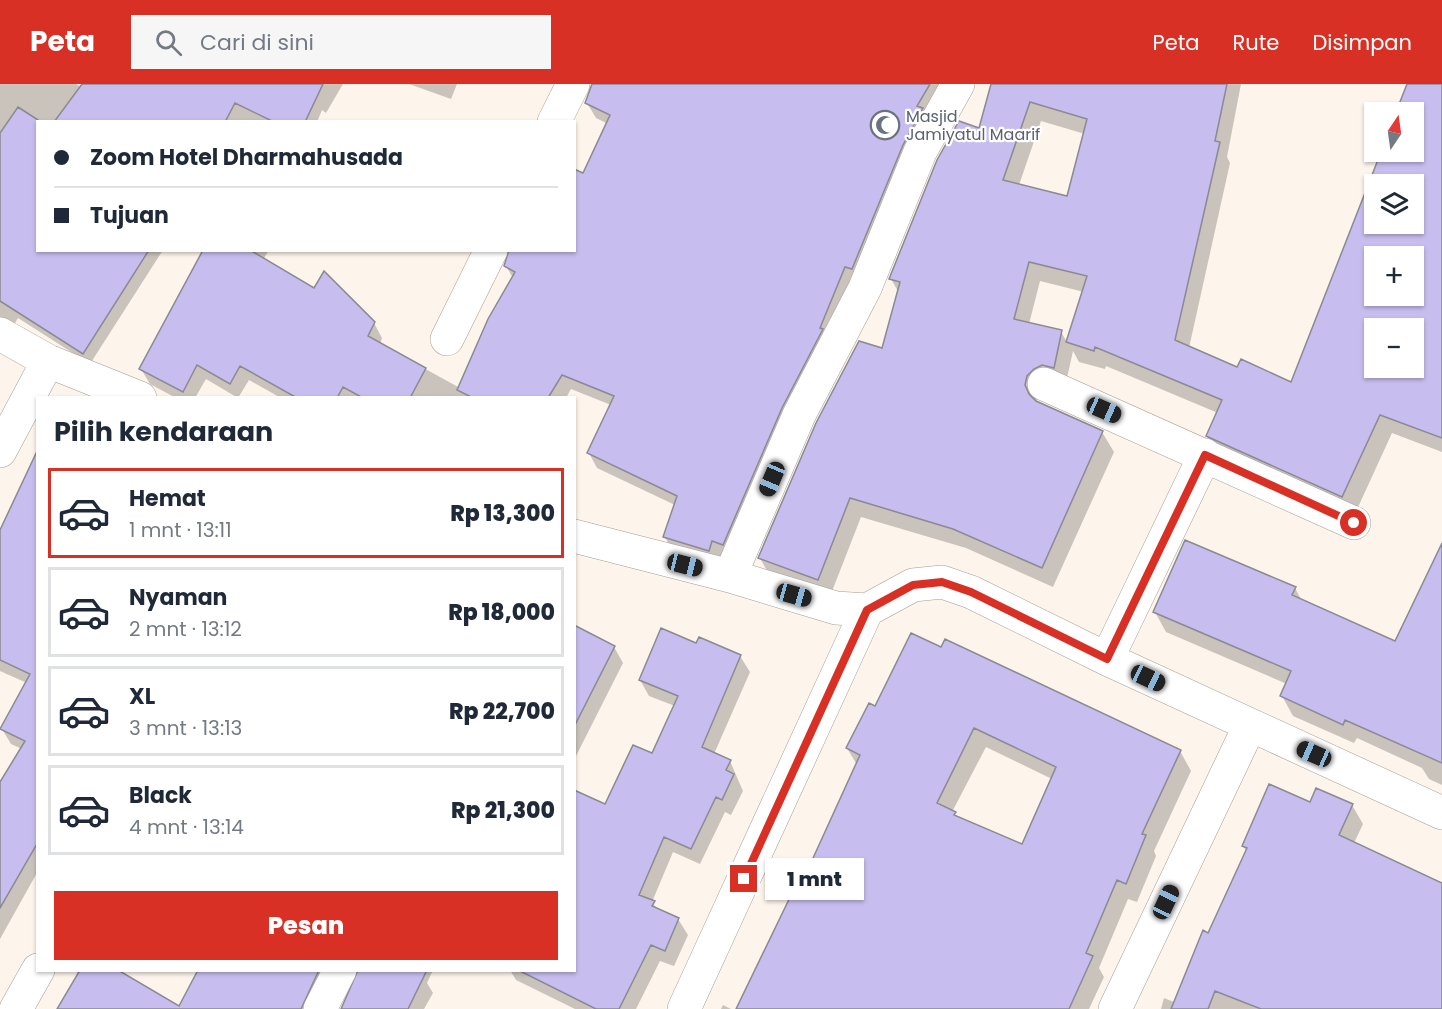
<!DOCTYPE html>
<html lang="id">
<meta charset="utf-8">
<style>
:root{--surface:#fff;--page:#f6f6f7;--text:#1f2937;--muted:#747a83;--line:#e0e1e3;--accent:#d93025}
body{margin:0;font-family:Poppins,sans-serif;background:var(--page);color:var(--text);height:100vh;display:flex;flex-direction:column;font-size:22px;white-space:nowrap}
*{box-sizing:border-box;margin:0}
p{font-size:20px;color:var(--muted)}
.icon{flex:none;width:33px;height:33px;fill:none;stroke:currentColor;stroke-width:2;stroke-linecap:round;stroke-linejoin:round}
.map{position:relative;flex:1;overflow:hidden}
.side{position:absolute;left:36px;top:312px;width:540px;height:576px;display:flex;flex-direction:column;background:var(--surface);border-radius:0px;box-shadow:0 2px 4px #0004}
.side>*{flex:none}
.hud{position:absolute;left:36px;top:36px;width:540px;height:132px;border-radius:0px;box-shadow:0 2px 4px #0004;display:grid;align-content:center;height:132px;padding:0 18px;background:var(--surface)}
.needle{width:39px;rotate:13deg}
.tools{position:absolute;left:1364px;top:18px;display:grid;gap:12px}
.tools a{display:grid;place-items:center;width:60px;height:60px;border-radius:0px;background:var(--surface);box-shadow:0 2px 4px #0004;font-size:30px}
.end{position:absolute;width:27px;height:27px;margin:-14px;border:8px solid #d93025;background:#fff;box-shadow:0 0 0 3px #fff}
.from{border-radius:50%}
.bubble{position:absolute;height:42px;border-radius:0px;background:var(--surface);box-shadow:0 2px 4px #0004;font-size:20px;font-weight:800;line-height:42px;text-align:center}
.car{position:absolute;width:18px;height:36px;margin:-18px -9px;border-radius:8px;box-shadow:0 0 4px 2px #0007;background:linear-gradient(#222 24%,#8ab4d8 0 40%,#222 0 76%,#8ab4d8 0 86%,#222 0)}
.hud b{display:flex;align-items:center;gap:21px;height:57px;font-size:22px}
.hud b+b{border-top:2px solid var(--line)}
.hud i{width:15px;height:15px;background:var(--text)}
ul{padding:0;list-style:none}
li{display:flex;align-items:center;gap:18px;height:90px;margin:0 12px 9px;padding:0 6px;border:3px solid var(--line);border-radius:0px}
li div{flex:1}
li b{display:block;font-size:22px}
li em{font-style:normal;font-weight:800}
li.on{border-color:var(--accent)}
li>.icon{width:54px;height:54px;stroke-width:1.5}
h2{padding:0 18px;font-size:27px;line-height:72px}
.action{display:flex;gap:12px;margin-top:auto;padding:12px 18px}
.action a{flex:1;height:69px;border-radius:0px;background:var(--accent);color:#fff;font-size:24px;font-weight:800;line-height:69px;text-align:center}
header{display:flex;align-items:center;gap:36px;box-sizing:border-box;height:84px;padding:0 30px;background:var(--accent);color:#fff}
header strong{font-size:28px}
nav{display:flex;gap:33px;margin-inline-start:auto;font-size:21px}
.search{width:420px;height:54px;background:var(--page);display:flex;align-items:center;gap:15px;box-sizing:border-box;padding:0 21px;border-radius:0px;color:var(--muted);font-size:22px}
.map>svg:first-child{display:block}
.shadow{fill:#0003;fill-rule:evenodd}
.building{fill:#c7bdef;stroke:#8b8993;stroke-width:1.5;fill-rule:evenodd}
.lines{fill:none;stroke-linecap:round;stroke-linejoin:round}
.minor-casing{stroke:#a69e96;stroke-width:34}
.minor{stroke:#fff;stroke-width:33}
.route{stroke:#d93025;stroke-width:8}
.labels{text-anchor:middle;stroke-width:4.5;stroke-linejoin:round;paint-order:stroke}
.worship-label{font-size:16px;fill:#5b616d;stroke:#fff;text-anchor:start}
</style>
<header>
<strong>Peta</strong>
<div class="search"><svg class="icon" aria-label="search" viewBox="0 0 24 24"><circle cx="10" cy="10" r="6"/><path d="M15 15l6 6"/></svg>Cari di sini</div>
<nav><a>Peta</a><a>Rute</a><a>Disimpan</a></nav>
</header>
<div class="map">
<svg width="1442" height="925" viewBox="0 0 1442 925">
<rect width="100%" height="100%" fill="#fdf4eb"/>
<path class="shadow" d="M0 0H76L110 20 133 0H343L326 29 322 26 317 38H38V166H163L90 280 18 234 12 244 0 237Z
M409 0H457L451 15Z
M597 0H947L731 475 721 471 717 481 673 468 665 453 675 421 597 384 589 369 611 321 571 305 566 314H281L249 296 238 314 206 295 195 314H176L150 300 141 285 205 166H269L263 176 374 239 382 254 380 260 460 304 513 194 506 182 574 166 584 91 608 40 596 34 587 19Z
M993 0H1241L1227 73 1230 79 1189 264 1238 285 1292 300 1382 68H1413V28H1397L1408 0H1442V368L1392 349 1354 432 1219 372 1207 352 1218 329 1106 282 1105 285 1079 278 1073 267 1065 303 1038 312 1036 319 1102 348 1114 368 1053 503 966 464 861 433 829 515 771 494 760 474 883 266 899 209 891 195 980 46ZM1041 37 1085 50 1068 114 1019 101ZM1374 100H1413V140H1374ZM1374 172H1413V212H1374ZM1040 197 1084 208 1067 258 1061 248 1029 240ZM1374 244H1413V284H1374Z
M38 368V787L0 855V701L22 665 11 660 2 645 27 599 0 587V450Z
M1442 477V701L1429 695 1422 684 1357 654 1354 659 1293 632 1282 612 1287 600 1166 548 1155 528 1295 504 1302 517 1396 559Z
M574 543 614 563 623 579 574 676Z
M697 561 740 572 750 588 714 670 730 677 743 707 731 731 725 728 700 780 673 768 652 818 658 826 678 835 688 851 674 882 660 877 636 925H575L516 896 510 886H574L606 722 652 671 675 622 649 612 640 596Z
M876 624 1180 667 1191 687 1154 767 1156 772 1137 818 1128 815 1099 884 1104 893 1089 925H736L799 809 857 681 847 664ZM986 663 1052 695 1023 762 957 734 952 728Z
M1311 720 1352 721 1363 740 1354 759 1442 800V925H1161L1164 914 1174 918 1209 850 1247 768 1243 762Z
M200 886H333L310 925H61L180 924Z
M367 886H433L427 899 433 909 424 925H348Z
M723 921 731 925H721Z"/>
<path class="building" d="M82 0H323L305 38H274L235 19 225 38H54Z
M592 0H930L917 22 923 24 903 61 852 185 845 183 820 244 823 245 782 324 723 461 712 457 709 467 663 453 677 412 587 369 614 312 562 291 548 314H473L457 306 488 235 515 188 504 182 509 166H574V85L583 89 610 31 585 19Z
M991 0H1227L1215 57 1220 58 1175 256 1237 283 1241 275 1291 298 1381 68H1413V28H1396L1407 0H1442V354L1380 331 1342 413 1206 352 1222 316 1095 263 1094 267 1066 258 1087 192 1029 178 1014 235 1062 246 1054 284 1042 281 1034 285 1027 292 1025 301 1029 310 1036 317 1103 347 1042 484 953 445 850 414 818 496 758 474 816 339 859 257 882 264 900 198 889 195 937 76 959 37 979 44ZM1030 18 1087 35 1067 112 1003 96ZM1374 100H1413V140H1374ZM1374 172H1413V212H1374ZM1374 244H1413V284H1374Z
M18 23 38 36V166H149L83 270 0 217V49Z
M203 166H250L314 204 324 187 375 238 368 252 426 284 410 314H363L343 303 337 314H297L240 282 230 300 197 281 183 308 139 285Z
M38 365V758L0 824V698L25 657 0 645 30 590 0 576V446Z
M1185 456 1296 503 1292 511 1395 557 1442 459V679L1345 636 1343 641 1280 612 1291 587 1153 528Z
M574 541 615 562 574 643Z
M661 544 696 559 699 553 741 571 702 663 731 676 726 686 734 690 722 716 716 713 691 765 664 753 639 811 655 817 652 822 679 834 665 867 651 861 619 925H596L518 886H574V706L605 720 633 661 652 669 678 612 639 596Z
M911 549 941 563 945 555 1181 666 1142 750 1146 751 1126 800 1117 796 1086 869 1093 872 1069 925H736L794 805 798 807 860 671 846 664 869 619 875 622ZM974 644 1056 683 1022 760 954 731 956 728 937 719Z
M1269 700 1310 718 1316 704 1353 720 1339 751 1442 799V925H1261L1215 907 1208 925H1171L1203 846 1208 849 1247 764 1242 762Z
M80 886H118L179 922 198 886H319L301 925H57Z
M358 886H427L408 925H341Z"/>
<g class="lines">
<g class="minor-casing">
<path id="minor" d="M554 38 573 0
M0 250 48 277 140 314
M447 255 491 166
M1044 300 1354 439
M0 367 48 277
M574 452 730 492 836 524 867 526 913 501 942 498 971 508 1107 575 1442 729
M730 492 799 331 865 204 920 68 958 0
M1107 575 1205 371
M16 925 38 886
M320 925 340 886
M684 925 867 526
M1115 925 1250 641"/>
</g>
<use href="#minor" class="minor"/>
</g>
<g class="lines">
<path class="route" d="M744 795 867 526 913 501 942 498 971 508 1107 575 1205 371 1354 439"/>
</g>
<defs>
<g id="mosque-ring" transform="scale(1.5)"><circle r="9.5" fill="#fff" stroke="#6b7280" stroke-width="1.5"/><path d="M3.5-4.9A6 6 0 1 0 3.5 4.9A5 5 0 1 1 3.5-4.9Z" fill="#6b7280"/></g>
</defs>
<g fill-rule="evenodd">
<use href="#mosque-ring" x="885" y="41"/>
</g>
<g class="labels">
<g class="worship-label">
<text x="906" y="38">Masjid<tspan x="906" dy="18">Jamiyatul Maarif</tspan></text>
</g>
</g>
</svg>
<div class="tools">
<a><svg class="needle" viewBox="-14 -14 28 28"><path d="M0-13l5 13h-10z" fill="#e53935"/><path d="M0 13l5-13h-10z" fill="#747a83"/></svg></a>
<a><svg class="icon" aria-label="layers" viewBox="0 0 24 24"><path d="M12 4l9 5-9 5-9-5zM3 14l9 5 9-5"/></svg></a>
<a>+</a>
<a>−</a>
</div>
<i class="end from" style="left:1354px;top:439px"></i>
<i class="end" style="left:744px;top:795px"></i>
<div class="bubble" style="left:765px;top:774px;width:99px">1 mnt</div>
<i class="car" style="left:1104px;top:326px;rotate:114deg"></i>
<i class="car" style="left:772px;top:395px;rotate:203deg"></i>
<i class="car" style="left:685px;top:481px;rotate:104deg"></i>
<i class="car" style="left:794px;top:511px;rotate:106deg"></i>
<i class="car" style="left:1148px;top:594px;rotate:115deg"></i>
<i class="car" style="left:1314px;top:670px;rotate:294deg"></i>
<i class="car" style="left:1166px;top:818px;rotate:25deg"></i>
<div class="hud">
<b><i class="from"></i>Zoom Hotel Dharmahusada</b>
<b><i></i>Tujuan</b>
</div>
<section class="side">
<h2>Pilih kendaraan</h2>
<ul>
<li class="on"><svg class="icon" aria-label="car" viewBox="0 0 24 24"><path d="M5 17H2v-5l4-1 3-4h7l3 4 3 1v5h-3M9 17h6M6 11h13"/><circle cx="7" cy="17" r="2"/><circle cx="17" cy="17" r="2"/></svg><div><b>Hemat</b><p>1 mnt · 13:11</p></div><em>Rp 13,300</em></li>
<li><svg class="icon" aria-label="car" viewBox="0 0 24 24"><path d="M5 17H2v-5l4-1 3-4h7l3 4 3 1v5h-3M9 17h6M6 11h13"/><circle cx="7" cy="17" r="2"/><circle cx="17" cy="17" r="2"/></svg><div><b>Nyaman</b><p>2 mnt · 13:12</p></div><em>Rp 18,000</em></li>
<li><svg class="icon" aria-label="car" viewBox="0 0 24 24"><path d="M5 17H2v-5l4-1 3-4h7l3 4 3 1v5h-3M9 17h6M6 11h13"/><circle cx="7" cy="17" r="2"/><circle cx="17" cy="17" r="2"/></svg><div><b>XL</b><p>3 mnt · 13:13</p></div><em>Rp 22,700</em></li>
<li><svg class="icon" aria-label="car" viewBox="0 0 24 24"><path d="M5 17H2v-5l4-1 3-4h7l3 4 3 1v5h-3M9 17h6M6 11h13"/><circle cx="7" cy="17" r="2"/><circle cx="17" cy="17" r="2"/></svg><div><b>Black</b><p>4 mnt · 13:14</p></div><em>Rp 21,300</em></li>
</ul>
<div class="action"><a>Pesan</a></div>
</section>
</div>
